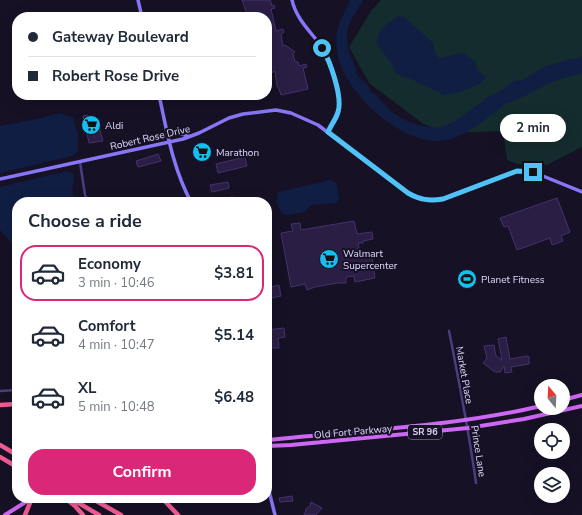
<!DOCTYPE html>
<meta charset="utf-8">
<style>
:root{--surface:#fff;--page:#f6f6f7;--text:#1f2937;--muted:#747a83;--line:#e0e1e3;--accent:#db2777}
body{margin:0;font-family:"Nunito Sans",sans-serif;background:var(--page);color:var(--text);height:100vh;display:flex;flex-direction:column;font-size:15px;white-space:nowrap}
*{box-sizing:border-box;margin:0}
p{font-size:13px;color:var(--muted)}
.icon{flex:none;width:22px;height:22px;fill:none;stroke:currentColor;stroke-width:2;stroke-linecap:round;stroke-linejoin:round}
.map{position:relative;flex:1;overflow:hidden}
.side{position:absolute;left:12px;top:197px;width:260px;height:306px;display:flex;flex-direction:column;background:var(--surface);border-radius:16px;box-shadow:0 4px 16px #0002}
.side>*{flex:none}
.guide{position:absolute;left:12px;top:12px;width:260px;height:88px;border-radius:16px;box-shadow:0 4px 16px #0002;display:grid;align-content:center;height:88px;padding:0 16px;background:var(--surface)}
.needle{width:26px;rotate:342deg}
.controls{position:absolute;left:534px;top:379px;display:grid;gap:8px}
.controls a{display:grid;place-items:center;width:36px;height:36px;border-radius:50%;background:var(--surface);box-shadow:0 4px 16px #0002;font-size:20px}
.end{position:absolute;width:18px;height:18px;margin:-9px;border:5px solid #4fc3f7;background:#111;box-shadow:0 0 0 2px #111}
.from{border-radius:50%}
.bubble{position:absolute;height:28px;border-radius:14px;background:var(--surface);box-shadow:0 4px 16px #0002;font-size:13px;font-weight:700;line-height:28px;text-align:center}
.guide b{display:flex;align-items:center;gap:14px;height:38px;font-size:15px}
.guide b+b{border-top:1px solid var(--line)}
.guide i{width:10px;height:10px;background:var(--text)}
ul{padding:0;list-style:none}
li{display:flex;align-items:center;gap:12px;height:56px;margin:0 8px 6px;padding:0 8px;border:2px solid transparent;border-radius:16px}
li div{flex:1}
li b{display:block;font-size:15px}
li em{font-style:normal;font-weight:700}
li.selected{border-color:var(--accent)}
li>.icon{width:36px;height:36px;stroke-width:1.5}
h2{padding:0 16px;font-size:18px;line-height:48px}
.cta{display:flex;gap:8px;margin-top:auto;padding:8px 16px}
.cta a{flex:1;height:46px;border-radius:16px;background:var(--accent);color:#fff;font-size:16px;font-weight:700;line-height:46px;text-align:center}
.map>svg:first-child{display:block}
.green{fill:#142c2e}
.water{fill:#101e44}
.building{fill:#2a1e44;stroke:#45326e}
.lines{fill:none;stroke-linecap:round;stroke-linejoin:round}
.street{stroke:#493f80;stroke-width:2.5}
.secondary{stroke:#8776f5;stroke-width:3.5}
.primary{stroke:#ce67f3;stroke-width:4}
.highway{stroke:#f35c93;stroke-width:4.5}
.route{stroke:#4fc3f7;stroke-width:5}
.labels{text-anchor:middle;stroke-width:4;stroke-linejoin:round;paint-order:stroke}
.shield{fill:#161125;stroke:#a39cbc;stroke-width:1}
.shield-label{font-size:9px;font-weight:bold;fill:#e0d7fc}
.poi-label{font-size:10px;fill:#e0d7fc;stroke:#161125;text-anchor:start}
.street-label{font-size:10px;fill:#e0d7fc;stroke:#161125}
</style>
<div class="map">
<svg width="582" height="515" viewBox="0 0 582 515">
<rect width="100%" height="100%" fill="#161125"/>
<path class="green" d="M381 0H582V147L547 165 517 164 507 160 503 131 445 133 422 123 369 83 349 47 371 11Z"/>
<path class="water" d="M350 0H363C359 8 354 14 350 22 343 38 349 55 357 70L356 73C359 78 363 80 367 84 369 86 369 90 371 92 373 93 375 94 376 95 382 101 387 108 393 113 404 121 427 130 442 127 458 122 469 109 484 101V99L500 91 514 81 522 80 544 67 570 59H576L582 56V73C576 76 570 76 564 78 552 81 540 88 529 94 522 98 513 100 506 104 487 117 470 135 447 140 406 150 341 91 337 51 334 26 341 22 350 0Z
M399 16 404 17 433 43 435 53 439 58 463 53 476 62 477 70 486 77 480 84 460 92 444 95 409 78 402 77 396 73 392 64 377 44C376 30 389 22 399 16Z
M60 113 73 118 78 135V151L72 156 0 173V126C20 122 40 119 60 113Z
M67 171 73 173C76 184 69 188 75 199L85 202H17V249L0 230V187Z
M331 180 336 183 339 199 337 203 311 205 305 212 286 215 282 214 276 202 278 192Z"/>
<path class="building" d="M242 0H270L272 6 274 5 275 8 271 9 276 31 283 29 284 32 281 35 283 46 285 45 295 52 293 54 295 62H298L299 66 306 64 307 67 303 68 308 89 281 95 279 89 277 86 275 71 271 73 267 66V17H248Z
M88 115 89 119 96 117 103 141 89 143 83 116Z
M158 154 161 161 138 167 136 161Z
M245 157 247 166 218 173 216 164Z
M228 182 229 188 212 192 210 185Z
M231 197H233L234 202H208Z
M557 198 570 232 561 236 563 241 552 245 550 238 517 250 508 226 504 227 500 218Z
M354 221 357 234 372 232 373 239 363 241V243H358L360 253 371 251 375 278 355 282 354 276 346 277V283H337L315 287 307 290 305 284 291 287 281 233 293 231 291 224 300 223 301 230Z
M279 285 281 296 267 299V288Z
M284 328 285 337 279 338 278 339 279 348H269L268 341H267V330Z
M506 337 510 359 527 356 529 357V364L511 367 512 372 505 373 504 366 500 372H495L483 363 487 358 484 346 494 345 496 356 502 360 498 339Z
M292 496 293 501 280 502 279 498Z
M311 502 322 508 316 515H304L306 511 305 510 311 505 310 504Z"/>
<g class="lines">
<path class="street" d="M80 162 85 195 89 202
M449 331C459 381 469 432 476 483
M0 391 17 390"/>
<path class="secondary" d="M138 0 142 17
M292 0C296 19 311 32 322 47 331 59 341 95 339 109 338 118 332 125 328 132
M159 95C167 131 173 169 191 202
M167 130 189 136
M0 179 183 139 199 133 229 118 243 114 276 110 291 113 318 125 408 193C420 200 430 201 443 199L517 171 533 172 582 192
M267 483 275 515"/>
<path class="primary" d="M563 400 582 395
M267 442 269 440C360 430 452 427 541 406
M267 446 291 445 468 428 524 419 582 406
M5 515 32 498"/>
<path class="highway" d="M0 405 17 404
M0 445 17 455
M0 457 17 467
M65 498 75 506 83 515
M70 498 99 515
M91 498 121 515
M162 498 178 515
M25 515 32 498"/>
</g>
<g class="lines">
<path class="route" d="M322 48C330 61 343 97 338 112 336 119 331 125 328 132L408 193C420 200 429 201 443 199L517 171 533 172"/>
</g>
<defs>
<g id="supermarket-disc" transform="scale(1)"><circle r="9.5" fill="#12bfed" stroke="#161125"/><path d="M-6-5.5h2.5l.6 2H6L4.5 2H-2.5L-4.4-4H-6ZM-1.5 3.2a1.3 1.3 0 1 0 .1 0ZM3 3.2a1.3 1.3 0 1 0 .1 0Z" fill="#111"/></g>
<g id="stadium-disc" transform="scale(1)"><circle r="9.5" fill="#12bfed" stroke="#161125"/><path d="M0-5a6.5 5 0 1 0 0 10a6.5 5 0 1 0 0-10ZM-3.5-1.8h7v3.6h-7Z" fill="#111"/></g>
</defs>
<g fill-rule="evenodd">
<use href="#supermarket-disc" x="91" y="125"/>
<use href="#supermarket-disc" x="202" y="152"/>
<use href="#supermarket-disc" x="329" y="259"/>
<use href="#stadium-disc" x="467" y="279"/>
</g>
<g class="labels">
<rect class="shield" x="408" y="425" width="34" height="14" rx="3"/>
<g class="shield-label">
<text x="425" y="435">SR 96</text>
</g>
<g class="poi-label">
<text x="105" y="129">Aldi</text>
<text x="216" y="156">Marathon</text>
<text x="343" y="257">Walmart<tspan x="343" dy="12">Supercenter</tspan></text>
<text x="481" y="283">Planet Fitness</text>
</g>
<g class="street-label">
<text transform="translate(150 137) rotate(-13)" y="4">Robert Rose Drive</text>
<text transform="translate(465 375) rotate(80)" y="4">Market Place</text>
<text transform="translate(353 431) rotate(-5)" y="4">Old Fort Parkway</text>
<text transform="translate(479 451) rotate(81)" y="4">Prince Lane</text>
</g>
</g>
</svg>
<div class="controls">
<a><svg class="needle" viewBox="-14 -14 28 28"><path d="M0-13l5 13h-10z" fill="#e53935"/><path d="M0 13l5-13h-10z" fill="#747a83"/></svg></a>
<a><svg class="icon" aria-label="locate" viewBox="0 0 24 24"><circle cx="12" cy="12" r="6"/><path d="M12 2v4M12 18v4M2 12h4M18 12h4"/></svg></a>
<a><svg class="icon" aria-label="layers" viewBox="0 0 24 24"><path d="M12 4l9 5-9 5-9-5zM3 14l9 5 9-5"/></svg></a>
</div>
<i class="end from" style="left:322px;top:48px"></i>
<i class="end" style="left:533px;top:172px"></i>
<div class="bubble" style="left:500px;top:114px;width:66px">2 min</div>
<div class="guide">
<b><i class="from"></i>Gateway Boulevard</b>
<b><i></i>Robert Rose Drive</b>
</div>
<section class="side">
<h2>Choose a ride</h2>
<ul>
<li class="selected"><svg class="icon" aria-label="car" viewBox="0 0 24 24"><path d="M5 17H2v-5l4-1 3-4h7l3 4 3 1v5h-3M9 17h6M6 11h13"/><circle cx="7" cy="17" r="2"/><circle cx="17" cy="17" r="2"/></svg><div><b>Economy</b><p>3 min · 10:46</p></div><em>$3.81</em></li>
<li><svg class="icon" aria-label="car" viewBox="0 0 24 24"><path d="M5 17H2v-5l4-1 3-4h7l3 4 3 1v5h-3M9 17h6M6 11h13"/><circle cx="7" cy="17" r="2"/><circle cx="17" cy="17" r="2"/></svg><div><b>Comfort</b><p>4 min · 10:47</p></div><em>$5.14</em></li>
<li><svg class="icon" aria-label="car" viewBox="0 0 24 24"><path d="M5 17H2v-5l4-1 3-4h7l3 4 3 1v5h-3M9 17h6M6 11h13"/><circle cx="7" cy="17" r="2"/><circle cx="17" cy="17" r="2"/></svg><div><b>XL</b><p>5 min · 10:48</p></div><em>$6.48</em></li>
</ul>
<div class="cta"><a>Confirm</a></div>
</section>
</div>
